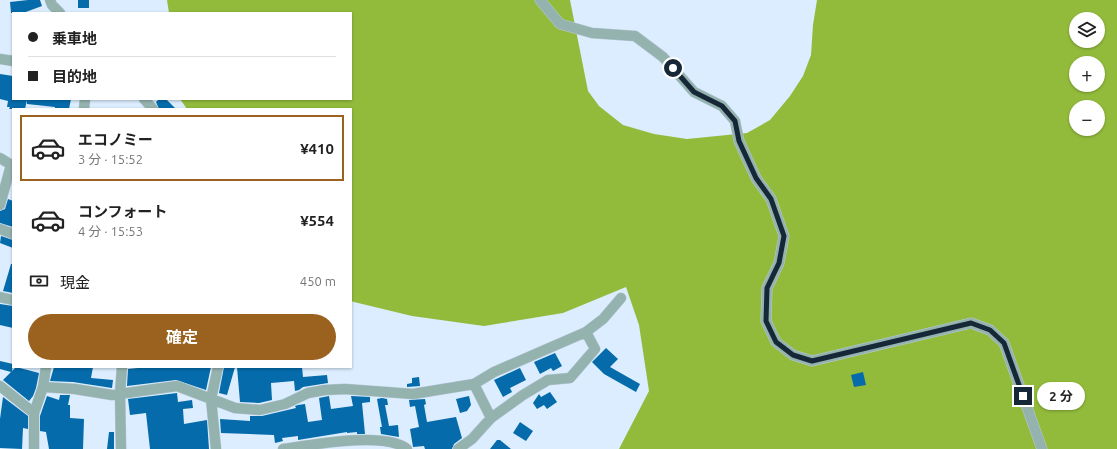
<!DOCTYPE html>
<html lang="ja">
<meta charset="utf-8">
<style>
:root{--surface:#fff;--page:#f6f6f6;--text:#222;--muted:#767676;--line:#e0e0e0;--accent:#9b621f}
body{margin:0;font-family:Ubuntu,"Noto Sans JP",sans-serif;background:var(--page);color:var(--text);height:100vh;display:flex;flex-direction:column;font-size:15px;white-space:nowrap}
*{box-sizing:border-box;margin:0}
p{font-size:13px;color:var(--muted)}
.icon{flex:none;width:22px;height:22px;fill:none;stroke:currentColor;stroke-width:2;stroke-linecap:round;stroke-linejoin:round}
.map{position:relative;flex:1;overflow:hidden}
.panel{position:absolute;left:12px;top:108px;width:340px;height:260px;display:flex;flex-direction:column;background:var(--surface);border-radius:0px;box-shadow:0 1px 3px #0004}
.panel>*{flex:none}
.guide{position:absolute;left:12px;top:12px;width:340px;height:88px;border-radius:0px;box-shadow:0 1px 3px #0004;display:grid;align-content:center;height:88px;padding:0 16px;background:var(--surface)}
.fabs{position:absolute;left:1069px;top:12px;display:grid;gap:8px}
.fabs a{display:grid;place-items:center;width:36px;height:36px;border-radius:50%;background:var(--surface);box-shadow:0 1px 3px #0004;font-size:20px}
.end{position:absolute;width:18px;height:18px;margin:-9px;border:5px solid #162837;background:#fff;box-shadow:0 0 0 2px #fff}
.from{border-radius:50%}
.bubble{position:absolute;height:28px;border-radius:14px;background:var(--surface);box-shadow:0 1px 3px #0004;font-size:13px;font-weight:700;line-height:28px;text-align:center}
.guide b{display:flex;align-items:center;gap:14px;height:38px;font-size:15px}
.guide b+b{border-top:1px solid var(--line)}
.guide i{width:10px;height:10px;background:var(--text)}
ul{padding:7px 0 0;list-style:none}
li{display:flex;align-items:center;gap:12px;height:66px;margin:0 8px 6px;padding:0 8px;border:2px solid transparent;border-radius:0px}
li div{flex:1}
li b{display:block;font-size:15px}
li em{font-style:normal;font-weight:700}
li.on{border-color:var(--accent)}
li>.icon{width:36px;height:36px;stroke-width:1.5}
.pay{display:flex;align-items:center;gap:10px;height:44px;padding:0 16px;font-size:15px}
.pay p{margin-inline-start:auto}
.primary-button{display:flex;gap:8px;margin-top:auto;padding:8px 16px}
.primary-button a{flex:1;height:46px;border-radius:24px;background:var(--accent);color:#fff;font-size:16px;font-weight:700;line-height:46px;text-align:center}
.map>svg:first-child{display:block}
.forest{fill:#92bb3b;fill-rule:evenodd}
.building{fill:#056baa}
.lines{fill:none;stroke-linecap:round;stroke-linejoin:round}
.minor-casing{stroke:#b8cada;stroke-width:11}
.minor{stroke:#94b2ae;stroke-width:10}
.route{stroke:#162837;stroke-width:5}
</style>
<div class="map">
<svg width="1117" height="449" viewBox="0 0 1117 449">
<rect width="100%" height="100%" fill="#dbedfe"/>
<path class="forest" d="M167 0H570L588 91 599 106 623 125 654 134 687 139 747 133 770 120 790 96 803 76 811 55 813 25 817 0H1117V449H619L649 391 639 325 626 287 563 313 484 326 412 316 354 302 351 301V109H187L180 99H351V13H169ZM1076 19H1098V41H1076ZM1076 63H1098V85H1076ZM1076 107H1098V129H1076Z"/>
<path class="building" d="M28 0H40L42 6 23 13H11L10 2Z
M78 0H89V8H78Z
M0 74 13 76V99H71L69 109H55V107L27 104V100L25 109H9L10 107H7L8 101 0 99Z
M159 99H166L176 109H159L156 102Z
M8 199 13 201V227L0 223V211L5 209Z
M1 236 13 240V248L0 243Z
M11 264H13V293L3 291Z
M0 304 13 306V328L0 325Z
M606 348 618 359 610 367 640 384 636 392 604 374 592 362Z
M555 353 562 366 553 371 551 368 540 374 534 362Z
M0 361 13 364 12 371 16 367 39 373 36 388 33 396 29 401 3 380 11 372 0 369Z
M54 367H93L91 378 113 380 112 388 73 382 50 381Z
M148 367H211L206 390 176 380 127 386 128 369Z
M224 367H235L227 395 219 393Z
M237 367H302L303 377 327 375 328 383 303 387 299 390 295 391 294 381 271 383 272 400 259 403 240 402Z
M520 368 526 380 510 388 512 392 503 397 494 380Z
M863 372 866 385 854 387 851 375Z
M419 377 420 386 407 387V384L412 383V378Z
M550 392 557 402 547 409 544 405 537 409 533 403 539 394 541 397Z
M177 393 178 402 192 400 193 408 183 409 184 424 207 420 209 449H150L146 413 130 415 128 399Z
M60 395H70L68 405H70V418L84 419 83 449H49L46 432 40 431V416L47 396 59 400Z
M329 396 331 409 353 406 351 396 370 397V402L362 403 365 434H357V432L347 433V432L298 440V436L282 438 283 441 275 443 274 435 221 433 220 419 250 421V416H262L296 408 295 406 298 405 305 404 308 422 322 420 319 398Z
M469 396 471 405 467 411 460 413 456 399Z
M3 397 28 416V429L23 428 22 449 0 448V419Z
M382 398 387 399 388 405H385L389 426 398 425 399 437 381 434 380 427H382L377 399Z
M425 399 426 404 424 405 427 422 456 417 462 438 454 444 452 449H425L424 446 413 447 410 429 419 427 415 406 410 407 409 400Z
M520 422 533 431 526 441 513 433Z
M109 432H114V449H107Z
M497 440H500L511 449H490Z"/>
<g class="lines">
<g class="minor-casing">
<path id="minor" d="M50 0 52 5 60 13
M540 0 560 24 592 33 635 36 663 57 694 92 722 106 735 121 739 141 756 178 771 199 784 236 779 263 767 288 766 321 776 342 793 355 812 361 971 323 990 330 1004 343 1042 449
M0 59 13 61
M144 99 153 109
M84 109 85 99
M0 158 13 166
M0 205 11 165
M0 229 13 234
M0 297 13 300
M474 384 491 418
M0 386 34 413
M43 387 75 389 112 395 177 386 235 408 260 410 285 404 308 393 325 390 345 389 413 394 474 384 494 372 586 332 603 319 621 298
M34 449V413L43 387 46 367
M121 449 120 393 122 367
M216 449 211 399 218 367
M283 449C311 445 385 431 407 449
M458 449 472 439 491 418 523 395 548 380 570 378 595 349 586 332"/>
</g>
<use href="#minor" class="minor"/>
</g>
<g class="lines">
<path class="route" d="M673 68 694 92 722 106 735 121 739 141 756 178 771 199 784 236 779 263 767 288 766 321 776 342 793 355 812 361 971 323 990 330 1004 343 1023 396"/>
</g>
</svg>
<div class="fabs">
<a><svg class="icon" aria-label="layers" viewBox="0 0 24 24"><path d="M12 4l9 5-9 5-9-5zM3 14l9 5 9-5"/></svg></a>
<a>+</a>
<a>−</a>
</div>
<i class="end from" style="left:673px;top:68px"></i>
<i class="end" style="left:1023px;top:396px"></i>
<div class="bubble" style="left:1037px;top:382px;width:48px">2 分</div>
<div class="guide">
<b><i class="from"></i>乗車地</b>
<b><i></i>目的地</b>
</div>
<section class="panel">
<ul>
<li class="on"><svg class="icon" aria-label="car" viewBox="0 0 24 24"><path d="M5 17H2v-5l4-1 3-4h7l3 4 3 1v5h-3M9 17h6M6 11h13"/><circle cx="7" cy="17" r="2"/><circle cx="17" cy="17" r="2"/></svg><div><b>エコノミー</b><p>3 分 · 15:52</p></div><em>¥410</em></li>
<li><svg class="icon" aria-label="car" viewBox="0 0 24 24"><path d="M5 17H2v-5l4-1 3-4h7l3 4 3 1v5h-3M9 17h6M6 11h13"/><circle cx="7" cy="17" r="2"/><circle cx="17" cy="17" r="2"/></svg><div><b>コンフォート</b><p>4 分 · 15:53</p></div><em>¥554</em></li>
</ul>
<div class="pay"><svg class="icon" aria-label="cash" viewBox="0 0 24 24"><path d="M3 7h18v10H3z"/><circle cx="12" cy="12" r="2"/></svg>現金<p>450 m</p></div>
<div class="primary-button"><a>確定</a></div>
</section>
</div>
